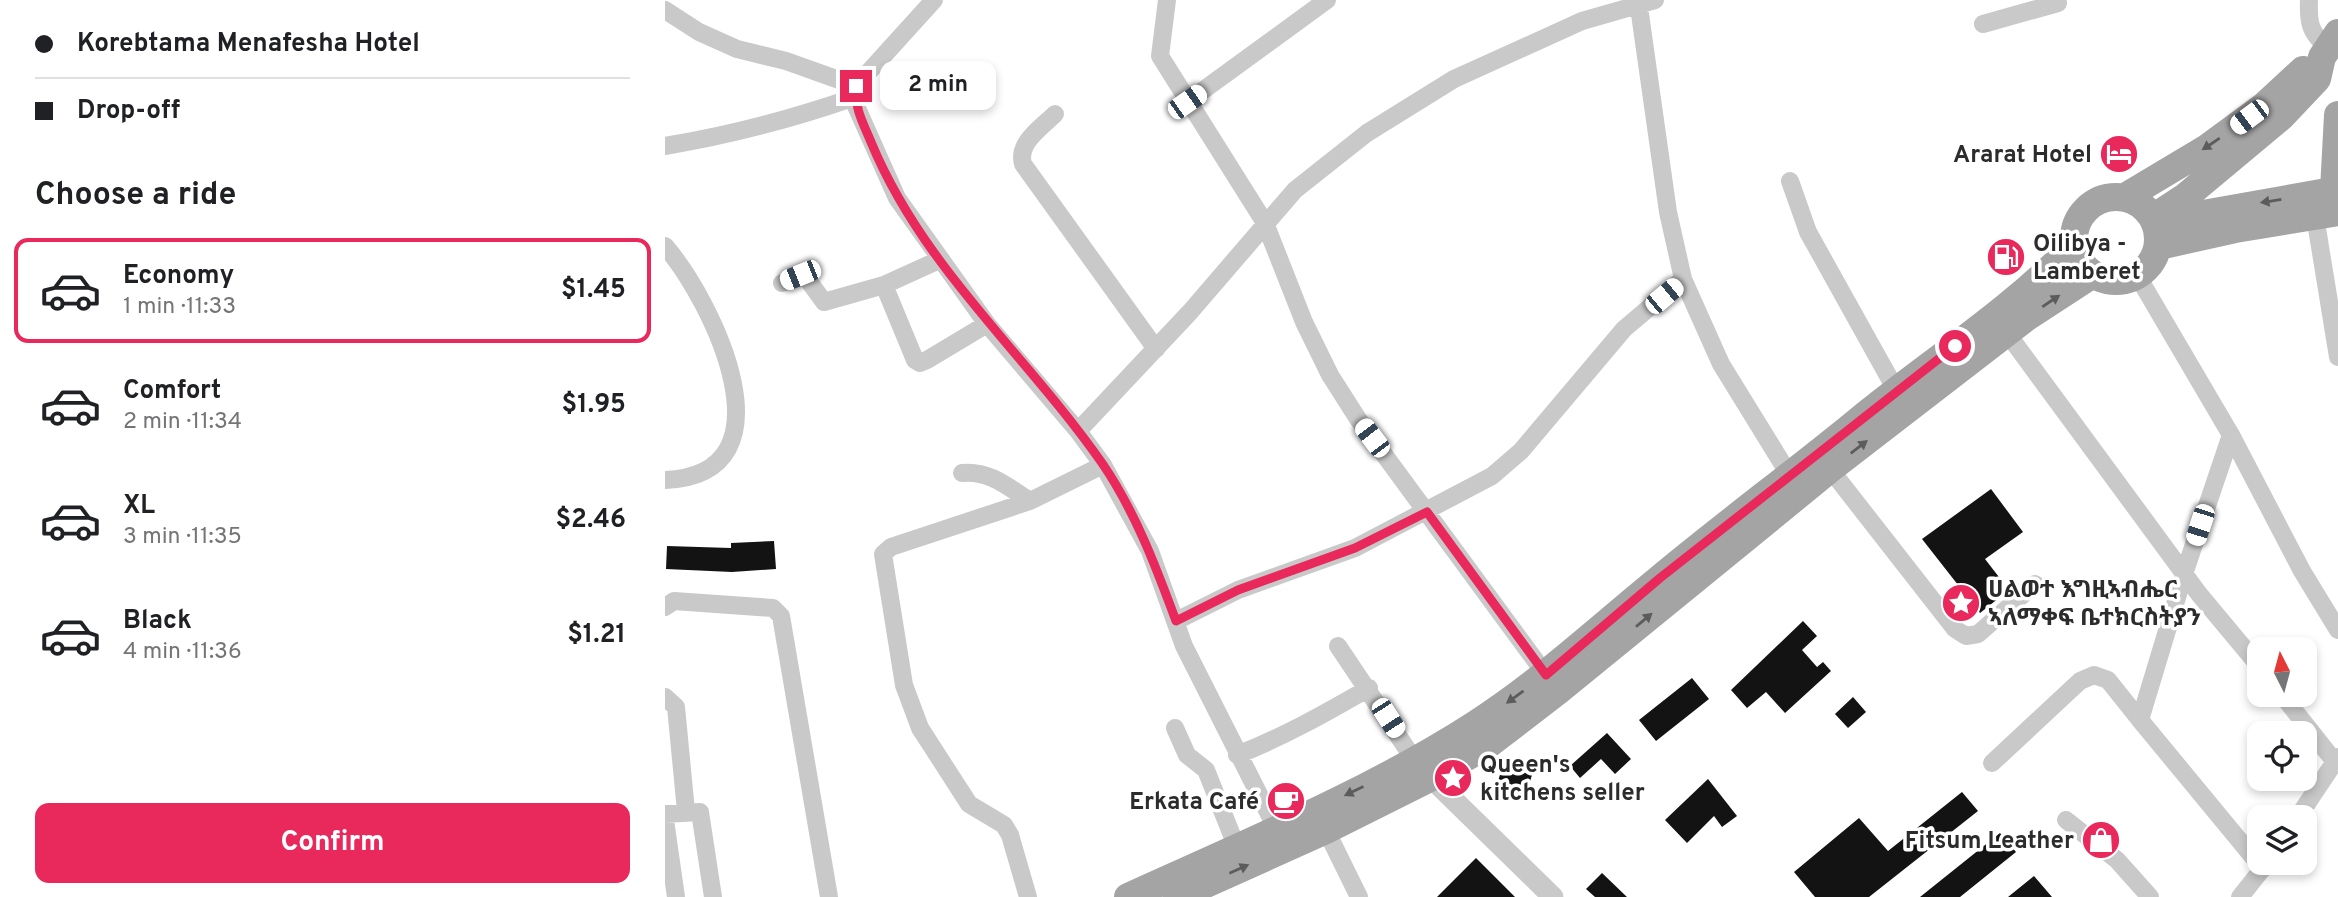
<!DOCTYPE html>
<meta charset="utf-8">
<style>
:root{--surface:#fff;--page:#f2f2f2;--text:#202124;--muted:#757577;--line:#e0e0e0;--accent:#e9285b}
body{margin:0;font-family:Overpass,"Noto Sans Ethiopic",sans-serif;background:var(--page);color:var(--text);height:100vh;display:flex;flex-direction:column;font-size:26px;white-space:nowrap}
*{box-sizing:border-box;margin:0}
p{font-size:23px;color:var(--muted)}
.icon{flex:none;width:38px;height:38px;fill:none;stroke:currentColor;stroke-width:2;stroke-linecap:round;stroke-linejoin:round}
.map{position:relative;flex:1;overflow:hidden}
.side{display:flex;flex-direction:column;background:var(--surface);width:665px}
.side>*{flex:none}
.guide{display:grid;align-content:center;height:154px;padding:0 35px;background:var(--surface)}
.needle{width:46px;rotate:354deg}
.tools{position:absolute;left:1582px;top:637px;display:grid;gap:14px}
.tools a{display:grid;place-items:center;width:70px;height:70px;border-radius:14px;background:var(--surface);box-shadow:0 4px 10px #0003;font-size:35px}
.end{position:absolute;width:32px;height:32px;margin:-16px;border:9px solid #e9285b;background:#fff;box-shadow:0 0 0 4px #fff}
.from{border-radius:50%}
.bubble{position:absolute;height:49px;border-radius:14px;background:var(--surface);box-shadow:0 4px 10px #0003;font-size:23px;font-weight:700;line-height:49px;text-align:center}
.car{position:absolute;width:21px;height:42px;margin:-21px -10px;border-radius:9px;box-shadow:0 0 5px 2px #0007;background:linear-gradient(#fff 24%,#345 0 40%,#fff 0 76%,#345 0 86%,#fff 0)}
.guide b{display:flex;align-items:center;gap:24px;height:66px;font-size:26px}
.guide b+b{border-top:2px solid var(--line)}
.guide i{width:18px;height:18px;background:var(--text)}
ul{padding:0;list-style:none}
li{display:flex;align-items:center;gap:21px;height:105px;margin:0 14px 10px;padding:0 21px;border:4px solid transparent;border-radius:14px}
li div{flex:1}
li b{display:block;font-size:26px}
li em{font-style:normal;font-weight:700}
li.active{border-color:var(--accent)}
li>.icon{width:63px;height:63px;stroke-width:1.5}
h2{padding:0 35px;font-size:32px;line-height:84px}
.button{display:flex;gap:14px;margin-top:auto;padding:14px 35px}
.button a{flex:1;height:80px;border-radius:14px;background:var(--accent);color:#fff;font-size:28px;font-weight:700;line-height:80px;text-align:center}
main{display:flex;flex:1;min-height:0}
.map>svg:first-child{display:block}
.building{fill:#131313}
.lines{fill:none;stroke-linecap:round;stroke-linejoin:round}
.minor{stroke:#c9c9c9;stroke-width:18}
.tertiary{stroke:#c9c9c9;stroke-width:21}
.primary{stroke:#a4a4a4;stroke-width:28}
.oneway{fill:#5c5c5c}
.route{stroke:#e9285b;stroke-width:9}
.labels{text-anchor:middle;stroke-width:7;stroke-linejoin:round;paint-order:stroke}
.poi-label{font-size:24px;font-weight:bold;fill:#2c2c2c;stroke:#fff;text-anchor:end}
</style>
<main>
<section class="side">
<div class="guide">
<b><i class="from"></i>Korebtama Menafesha Hotel</b>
<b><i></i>Drop-off</b>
</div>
<h2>Choose a ride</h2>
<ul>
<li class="active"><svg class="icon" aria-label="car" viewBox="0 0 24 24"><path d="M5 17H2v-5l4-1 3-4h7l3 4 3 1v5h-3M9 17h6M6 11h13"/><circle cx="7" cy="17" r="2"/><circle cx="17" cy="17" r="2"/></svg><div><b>Economy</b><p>1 min · 11:33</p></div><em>$1.45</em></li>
<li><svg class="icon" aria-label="car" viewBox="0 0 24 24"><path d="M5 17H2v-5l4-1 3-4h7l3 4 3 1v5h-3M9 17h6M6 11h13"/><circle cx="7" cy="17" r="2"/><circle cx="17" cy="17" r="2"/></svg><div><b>Comfort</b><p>2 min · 11:34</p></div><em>$1.95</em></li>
<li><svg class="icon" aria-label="car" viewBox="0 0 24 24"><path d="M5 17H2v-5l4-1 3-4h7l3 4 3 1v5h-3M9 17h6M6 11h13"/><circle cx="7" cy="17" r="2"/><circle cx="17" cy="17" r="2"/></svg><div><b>XL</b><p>3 min · 11:35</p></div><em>$2.46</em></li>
<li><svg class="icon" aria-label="car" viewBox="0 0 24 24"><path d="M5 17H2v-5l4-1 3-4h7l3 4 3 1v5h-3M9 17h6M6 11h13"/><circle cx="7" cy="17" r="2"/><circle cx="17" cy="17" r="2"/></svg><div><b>Black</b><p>4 min · 11:36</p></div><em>$1.21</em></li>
</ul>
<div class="button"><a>Confirm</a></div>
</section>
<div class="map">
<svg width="1673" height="897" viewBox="0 0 1673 897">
<rect width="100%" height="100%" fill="#fff"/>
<path class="building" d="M1326 489 1358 532 1320 559 1344 590 1315 613 1257 539Z
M109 541 111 569 67 572 1 569 2 546 66 548V543Z
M1138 621 1152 636 1137 650 1152 667 1158 662 1166 671 1120 713 1101 692 1082 708 1066 690Z
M1027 678 1044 699 991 741 974 720Z
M1188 697 1201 712 1183 728 1170 714Z
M942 733 966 759 950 774 936 759 915 778 905 766Z
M838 765 867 775 862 791 833 781Z
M1043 779 1072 816 1057 827 1049 816 1022 843 1000 820Z
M1297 792 1313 811 1204 897H1150L1129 872 1194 818 1223 851Z
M1335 833 1351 852 1295 897H1255Z
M811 858 850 897H772Z
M937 873 962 897H930L921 889Z
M1369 876 1387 897H1343Z"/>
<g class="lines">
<path class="minor" d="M269 0 191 86V106L232 198 322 324 413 431 438 465 485 551 519 646 611 828
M502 0 495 56 600 223 639 322 665 375 693 419 881 675
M973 0 1003 212 1018 279 1056 364 1125 476
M1644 0C1643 23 1645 33 1663 48
M0 10 34 32 72 49 121 61 191 86
M1318 24 1393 3
M522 102 662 0
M390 114C376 128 352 143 358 164L491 349
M0 146C66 135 127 119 190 97
M1125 181 1143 232 1231 390
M1650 216 1673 357
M0 246C47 300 133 475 0 480
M274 260 219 285 250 360 255 363 262 360 322 324
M1472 275 1566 435 1637 571 1673 630
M117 283 140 276 159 302 219 285
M1342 333 1534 594 1594 666
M413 431 525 312 630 190 702 133 789 79 917 21 990 0
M1566 435 1520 571 1475 720 1598 869
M1165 469 1290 629 1301 636 1313 634 1370 584
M297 473C324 470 343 487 365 501
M0 607 9 601 108 608 116 616 164 897
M511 621 573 590 690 548 827 476 856 451 959 329 1018 279
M673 646 750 761
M1617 695 1670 762
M0 697 11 707 21 811
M510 728 522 755 541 770 572 848
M572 755C618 737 661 713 704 688
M1327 763 1415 681 1429 675 1443 680 1475 720
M0 814 35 812 48 897
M1633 817 1673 757
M0 820 11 897
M1401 820 1452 860 1485 897
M661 830 694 897
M363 897 345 835 339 825 304 804 255 728 239 685 218 554 226 547 365 501 438 465
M1575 897 1602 863"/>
<path class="tertiary" d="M757 769 888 897"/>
<path class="primary" d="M1669 190 1673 115
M1460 197 1542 148 1599 106 1638 70
M1409 239a42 42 0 1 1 84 0a42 42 0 1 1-84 0Z
M1488 218 1520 197 1617 116 1652 79 1657 57 1673 33
M1493 222 1673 190
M1494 246 1570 229 1673 212
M463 897C577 845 706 792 811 724 876 682 933 629 993 580 1059 525 1127 475 1193 421 1265 362 1345 312 1409 245
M512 897 661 830 765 778 824 744 893 691 1165 469 1362 317 1428 274"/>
</g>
<defs><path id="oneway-solid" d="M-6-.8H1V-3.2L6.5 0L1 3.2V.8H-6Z" transform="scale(1.75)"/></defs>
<g class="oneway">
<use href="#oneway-solid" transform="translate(1546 144) rotate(146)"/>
<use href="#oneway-solid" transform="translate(1606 201) rotate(171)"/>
<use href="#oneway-solid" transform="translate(1386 301) rotate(-34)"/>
<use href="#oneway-solid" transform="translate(1194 447) rotate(-38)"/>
<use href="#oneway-solid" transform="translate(979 620) rotate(-40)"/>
<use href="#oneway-solid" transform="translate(850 697) rotate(144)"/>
<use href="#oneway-solid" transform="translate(689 791) rotate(154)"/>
<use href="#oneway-solid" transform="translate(574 869) rotate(-24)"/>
</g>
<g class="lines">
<path class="route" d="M191 86C189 107 198 123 206 142 258 268 361 354 437 463 470 511 491 567 511 621L573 590 690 548 762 512 881 675 995 578 1290 346"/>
</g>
<defs>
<g id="hotel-disc" transform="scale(2.0125)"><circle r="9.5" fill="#e9285b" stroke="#fff"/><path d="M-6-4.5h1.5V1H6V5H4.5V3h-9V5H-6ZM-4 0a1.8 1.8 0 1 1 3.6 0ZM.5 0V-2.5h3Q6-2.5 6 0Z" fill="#fff"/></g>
<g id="fuel-disc" transform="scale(2.0125)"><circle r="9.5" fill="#e9285b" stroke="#fff"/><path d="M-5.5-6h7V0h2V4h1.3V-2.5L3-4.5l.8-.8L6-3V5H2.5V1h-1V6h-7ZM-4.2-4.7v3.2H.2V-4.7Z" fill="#fff"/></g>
<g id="sight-disc" transform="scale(2.0125)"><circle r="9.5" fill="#e9285b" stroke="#fff"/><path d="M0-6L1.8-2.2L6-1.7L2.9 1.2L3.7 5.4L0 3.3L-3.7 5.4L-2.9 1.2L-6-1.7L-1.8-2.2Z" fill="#fff"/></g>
<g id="cafe-disc" transform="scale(2.0125)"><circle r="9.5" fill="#e9285b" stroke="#fff"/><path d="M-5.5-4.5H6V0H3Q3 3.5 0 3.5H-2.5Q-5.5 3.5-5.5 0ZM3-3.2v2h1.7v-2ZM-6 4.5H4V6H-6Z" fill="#fff"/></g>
<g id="shop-disc" transform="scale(2.0125)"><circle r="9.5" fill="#e9285b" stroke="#fff"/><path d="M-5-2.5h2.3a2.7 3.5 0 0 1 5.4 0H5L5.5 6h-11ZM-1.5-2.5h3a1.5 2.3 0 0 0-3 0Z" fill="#fff"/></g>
</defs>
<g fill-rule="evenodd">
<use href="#hotel-disc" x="1454" y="154"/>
<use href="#fuel-disc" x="1341" y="257"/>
<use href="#sight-disc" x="1296" y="603"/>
<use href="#sight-disc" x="788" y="778"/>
<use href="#cafe-disc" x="621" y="801"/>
<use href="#shop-disc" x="1436" y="840"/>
</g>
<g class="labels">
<g class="poi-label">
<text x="1427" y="162">Ararat Hotel</text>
<text x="1368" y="251" text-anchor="start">Oilibya -<tspan x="1368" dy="28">Lamberet</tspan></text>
<text x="1323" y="597" text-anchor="start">ሀልወተ እግዚኣብሔር<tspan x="1323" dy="28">ኣለማቀፍ ቤተክርስትያን</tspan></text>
<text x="815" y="772" text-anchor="start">Queen's<tspan x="815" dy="28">kitchens seller</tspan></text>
<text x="594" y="809">Erkata Café</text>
<text x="1409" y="848">Fitsum Leather</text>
</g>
</g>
</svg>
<div class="tools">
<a><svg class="needle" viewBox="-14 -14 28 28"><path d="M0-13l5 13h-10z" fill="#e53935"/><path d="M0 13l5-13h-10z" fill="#757577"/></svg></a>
<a><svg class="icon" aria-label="locate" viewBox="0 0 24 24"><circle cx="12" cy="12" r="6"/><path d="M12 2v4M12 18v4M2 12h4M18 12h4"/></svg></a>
<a><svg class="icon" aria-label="layers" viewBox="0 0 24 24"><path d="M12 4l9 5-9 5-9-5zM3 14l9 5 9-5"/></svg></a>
</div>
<i class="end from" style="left:1290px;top:346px"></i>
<i class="end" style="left:191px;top:86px"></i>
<div class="bubble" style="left:215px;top:61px;width:116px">2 min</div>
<i class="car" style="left:522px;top:102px;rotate:55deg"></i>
<i class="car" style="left:1584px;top:117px;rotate:233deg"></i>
<i class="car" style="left:135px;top:275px;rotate:248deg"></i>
<i class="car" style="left:999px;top:296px;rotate:50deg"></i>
<i class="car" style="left:707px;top:438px;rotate:323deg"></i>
<i class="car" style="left:1535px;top:525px;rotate:198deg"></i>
<i class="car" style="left:723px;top:718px;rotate:147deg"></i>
</div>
</main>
